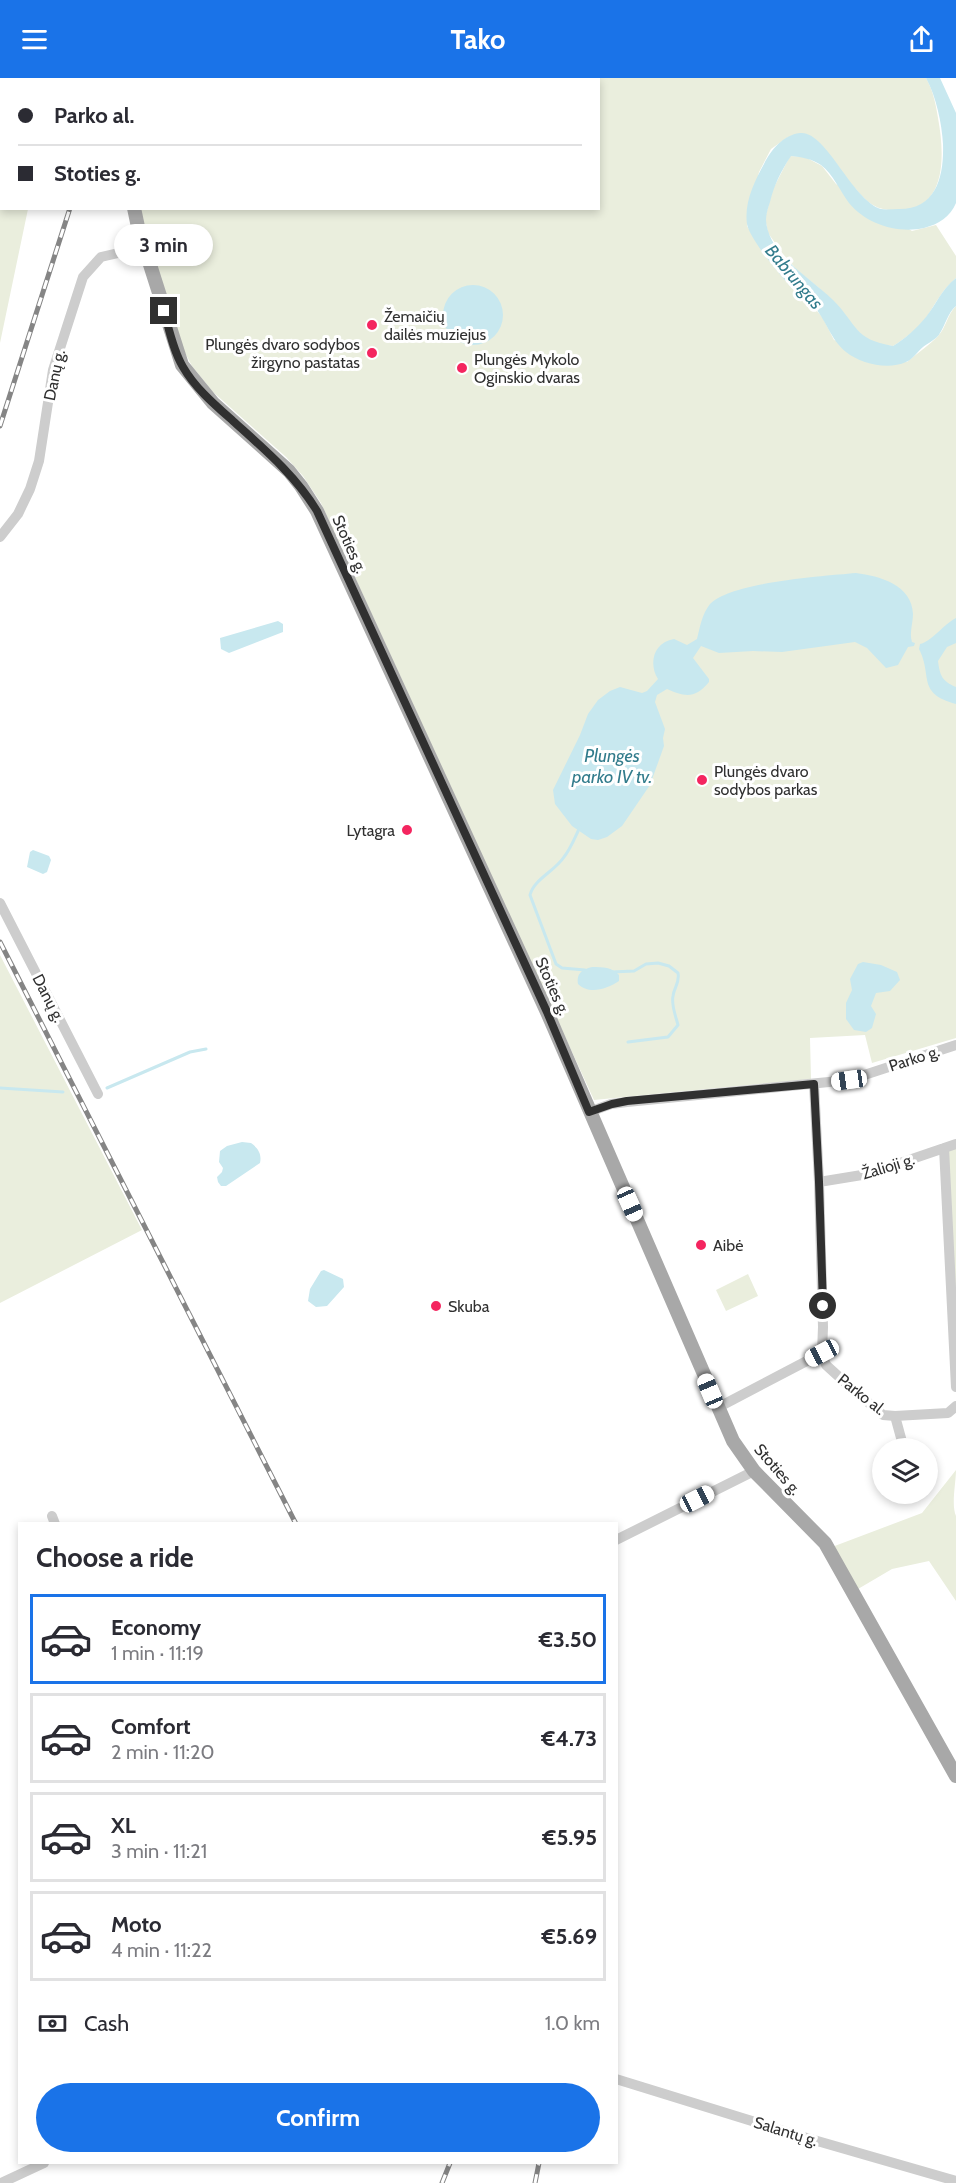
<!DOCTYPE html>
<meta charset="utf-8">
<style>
:root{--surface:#fff;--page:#f7f7f7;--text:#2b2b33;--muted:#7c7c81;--line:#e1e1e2;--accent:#1a73e8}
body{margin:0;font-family:Cabin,sans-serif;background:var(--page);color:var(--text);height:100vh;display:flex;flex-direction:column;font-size:22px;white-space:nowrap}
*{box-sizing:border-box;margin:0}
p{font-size:20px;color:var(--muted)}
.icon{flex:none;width:33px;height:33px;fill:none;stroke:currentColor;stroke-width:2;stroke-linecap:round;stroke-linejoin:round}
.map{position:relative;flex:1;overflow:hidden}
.drawer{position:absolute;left:18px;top:1444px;width:600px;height:642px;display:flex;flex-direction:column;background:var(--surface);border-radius:0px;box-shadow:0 3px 9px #0003}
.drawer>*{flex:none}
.banner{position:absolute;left:0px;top:0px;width:600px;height:132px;box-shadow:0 3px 9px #0003;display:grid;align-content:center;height:132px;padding:0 18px;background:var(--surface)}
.buttons{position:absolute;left:872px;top:1360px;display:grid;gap:12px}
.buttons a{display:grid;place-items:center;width:66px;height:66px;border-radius:50%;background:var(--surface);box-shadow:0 3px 9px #0003;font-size:30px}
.end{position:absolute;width:27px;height:27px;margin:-14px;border:8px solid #303030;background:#fff;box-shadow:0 0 0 3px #fff}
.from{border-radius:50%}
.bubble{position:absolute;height:42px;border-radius:21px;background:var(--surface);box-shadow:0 3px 9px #0003;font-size:20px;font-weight:700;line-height:42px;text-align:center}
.car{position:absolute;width:18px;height:36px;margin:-18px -9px;border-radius:8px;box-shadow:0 0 4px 2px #0007;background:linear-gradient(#fff 24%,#345 0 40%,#fff 0 76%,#345 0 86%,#fff 0)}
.banner b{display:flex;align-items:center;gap:21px;height:57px;font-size:22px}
.banner b+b{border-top:2px solid var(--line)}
.banner i{width:15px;height:15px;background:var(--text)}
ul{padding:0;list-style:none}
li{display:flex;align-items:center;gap:18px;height:90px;margin:0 12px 9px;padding:0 6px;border:3px solid var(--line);border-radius:0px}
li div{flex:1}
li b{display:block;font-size:22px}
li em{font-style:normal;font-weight:700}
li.on{border-color:var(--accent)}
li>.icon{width:54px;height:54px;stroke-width:1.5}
h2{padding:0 18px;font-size:27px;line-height:72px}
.pay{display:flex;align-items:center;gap:15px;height:66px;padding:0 18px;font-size:22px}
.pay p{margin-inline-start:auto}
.primary-button{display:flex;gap:12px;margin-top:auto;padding:12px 18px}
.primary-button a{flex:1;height:69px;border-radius:36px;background:var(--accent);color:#fff;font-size:24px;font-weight:700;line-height:69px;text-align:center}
header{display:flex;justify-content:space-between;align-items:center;height:78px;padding:0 18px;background:var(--accent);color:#fff;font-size:27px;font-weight:700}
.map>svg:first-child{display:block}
.green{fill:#eaeedd}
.water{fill:#c8e8ef}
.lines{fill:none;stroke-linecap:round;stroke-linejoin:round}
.stream{stroke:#c8e8ef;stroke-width:3}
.minor{stroke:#cdcdcd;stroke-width:10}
.major{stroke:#a8a8a8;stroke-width:14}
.rail-casing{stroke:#858585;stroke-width:5}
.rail{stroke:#fff;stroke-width:3;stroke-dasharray:9;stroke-linecap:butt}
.route{stroke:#303030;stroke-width:8}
.poi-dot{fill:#f4255f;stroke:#fff;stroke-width:2}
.labels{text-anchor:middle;stroke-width:6;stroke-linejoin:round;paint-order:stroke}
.poi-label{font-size:16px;fill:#303030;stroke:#fff;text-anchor:start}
.street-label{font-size:16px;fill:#303030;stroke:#fff}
.water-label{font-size:18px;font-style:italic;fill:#327c8c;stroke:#fff}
</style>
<header><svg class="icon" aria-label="menu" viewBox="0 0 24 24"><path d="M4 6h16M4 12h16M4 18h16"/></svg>Tako<svg class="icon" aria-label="share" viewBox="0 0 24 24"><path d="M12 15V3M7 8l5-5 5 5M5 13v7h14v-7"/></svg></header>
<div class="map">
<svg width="956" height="2105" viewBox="0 0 956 2105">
<rect width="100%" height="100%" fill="#fff"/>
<path class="green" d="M0 0H58L2 2V130L28 131 0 265Z
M172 0H926C933 12 936 27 938 40 946 83 946 143 883 131 868 128 860 115 851 106 832 88 808 74 788 59L771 71 759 94 747 148 764 176 792 210 811 226 823 240 834 262 907 284C917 275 930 267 938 258 946 250 947 237 956 228V960L872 985 865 957 810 960 811 1001 594 1022 321 425 303 398 286 379 213 314 192 288 184 273 139 131 598 130V2L171 1Z
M790 78 805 79 822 88 836 106 912 153 936 147 956 178V200C943 211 937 223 928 237 919 250 906 260 893 268L878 266 863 259 819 210 797 192 783 176 768 155 765 140 773 111Z
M0 877 142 1152 0 1225Z
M956 1066V1259L944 1070Z
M748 1196 758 1218 726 1233 716 1212Z
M956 1392C956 1405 951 1427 956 1438V1523L929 1483 892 1491 858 1511 832 1469 922 1435Z"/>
<path class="water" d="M926 0H940L956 35V125C950 139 939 146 924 150 898 156 866 146 849 125 840 113 833 96 821 87 812 81 802 79 791 78 781 93 774 107 770 124 768 130 766 136 766 142 768 177 811 200 833 222 858 247 853 261 893 268 906 260 916 251 926 239 937 225 941 212 956 200V228C947 236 946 246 940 255 937 261 928 265 923 269 917 274 912 282 906 284 888 292 861 286 846 274 830 261 826 241 812 226 805 220 797 215 791 209 780 197 749 160 747 146 744 125 754 104 764 86 771 72 783 57 800 55 826 52 851 121 881 131 886 132 893 131 899 131 937 131 944 97 943 66 942 46 936 18 926 0Z
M443 237a30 30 0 1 1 60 0a30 30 0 1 1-60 0Z
M856 495C880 498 912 507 913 536 913 546 909 555 912 564L915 565 914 568 908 569 898 587 886 590 867 570 855 564 782 574 753 573 719 575 701 568 693 580 709 601V604C695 621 685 619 667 611L657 617 655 624 665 651 663 660 664 668 650 707 622 748 607 759 598 762 591 761 572 748 555 726 553 712 580 657 588 636 598 622 610 613 620 609 642 615 647 613 658 601C648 585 654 564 674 561L687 567 697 561C700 549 702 536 710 526 731 504 824 498 856 495Z
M956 540V565L947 569 938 583C940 598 942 603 956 609V626C916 615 933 598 919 571L920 566C931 564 944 546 956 540Z
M278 543 283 546V554L229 575 221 571 220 560Z
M33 772 49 778 51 782 47 794 43 796 27 789 30 774Z
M863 884 881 887 897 894 900 902 890 913 876 915 871 928 876 936 872 950 866 954 854 952 846 941V925L852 912 850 901 858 886Z
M592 889C603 889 612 889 619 897V903C607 911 589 917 578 906 576 895 583 891 592 889Z
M242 1064 251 1065C258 1070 262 1076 260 1085L226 1108H221L218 1104 217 1099 222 1094 223 1090 219 1084 220 1073 227 1068Z
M324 1192 343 1201 344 1209 327 1228 316 1229 308 1223 310 1211 321 1193Z"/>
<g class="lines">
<path class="stream" d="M580 749C575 759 571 770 564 779 555 793 534 801 530 817L556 886 562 890 585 892
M612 894 634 893 646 886 658 885 669 888 678 895C680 905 674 909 673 918 671 927 676 939 678 947L668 959 628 964
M0 1010 63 1014
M107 1010 190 974 206 971"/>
<path class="minor" d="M0 459 18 436 30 411 39 383 53 292 83 199 101 179 144 169
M0 825 98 1016
M814 1006 819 1104 823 1249 822 1275 826 1287 848 1307 883 1337 895 1338 904 1371
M589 1034 611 1026 627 1024 849 1002 956 967
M944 1070 956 1309
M819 1104 868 1096 956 1066
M717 1330 822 1275
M895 1338 948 1335 956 1328
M52 1438 55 1446
M616 1462 754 1393
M616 2001 800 2058 956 2103
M1 2105 44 2085"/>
<path class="major" d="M164 2V0
M134 130 138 149 182 287 213 325 289 393 301 408 317 433 547 934 733 1363 754 1393 825 1465 956 1698"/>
<g class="rail-casing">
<path id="rail" d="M112 2 113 0
M0 348 70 130
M0 864 296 1446
M442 2105 450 2085
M535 2105 539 2085"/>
</g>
<use href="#rail" class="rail"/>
</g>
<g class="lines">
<path class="route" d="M164 233C169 251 173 272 183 289 195 310 215 327 233 343 264 371 295 397 317 433L547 934 589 1034 612 1026 627 1023 814 1006 819 1104 823 1228"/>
</g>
<g class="poi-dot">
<circle cx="372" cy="247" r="6"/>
<circle cx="372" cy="275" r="6"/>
<circle cx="462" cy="290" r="6"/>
<circle cx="702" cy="702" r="6"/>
<circle cx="407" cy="752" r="6"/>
<circle cx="701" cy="1167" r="6"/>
<circle cx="436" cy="1228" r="6"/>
</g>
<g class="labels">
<g class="poi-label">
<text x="384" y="244">Žemaičių<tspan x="384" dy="18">dailės muziejus</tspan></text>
<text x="360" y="272" text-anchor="end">Plungės dvaro sodybos<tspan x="360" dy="18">žirgyno pastatas</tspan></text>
<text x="474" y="287">Plungės Mykolo<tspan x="474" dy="18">Oginskio dvaras</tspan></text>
<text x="714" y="699">Plungės dvaro<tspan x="714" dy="18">sodybos parkas</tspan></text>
<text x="395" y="758" text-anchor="end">Lytagra</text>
<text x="713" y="1173">Aibė</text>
<text x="448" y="1234">Skuba</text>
</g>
<g class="street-label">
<text transform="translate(54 297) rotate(-78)" y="6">Danų g.</text>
<text transform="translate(350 466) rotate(66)" y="6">Stoties g.</text>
<text transform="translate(553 908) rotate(66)" y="6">Stoties g.</text>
<text transform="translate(49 920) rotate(63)" y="6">Danų g.</text>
<text transform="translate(914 980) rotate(-18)" y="6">Parko g.</text>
<text transform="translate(888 1088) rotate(-17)" y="6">Žalioji g.</text>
<text transform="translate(862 1316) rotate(38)" y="6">Parko al.</text>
<text transform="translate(778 1391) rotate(49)" y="6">Stoties g.</text>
<text transform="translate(786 2053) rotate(17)" y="6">Salantų g.</text>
</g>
<g class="water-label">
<text transform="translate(794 199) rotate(50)" y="6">Babrungas</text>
<text x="612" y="684">Plungės<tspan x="612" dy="21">parko IV tv.</tspan></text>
</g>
</g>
</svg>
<div class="buttons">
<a><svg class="icon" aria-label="layers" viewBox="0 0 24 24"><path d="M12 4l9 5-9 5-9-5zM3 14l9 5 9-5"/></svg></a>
</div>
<i class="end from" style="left:823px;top:1228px"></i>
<i class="end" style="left:164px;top:233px"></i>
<div class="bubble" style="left:114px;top:146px;width:99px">3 min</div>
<i class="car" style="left:849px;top:1002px;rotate:262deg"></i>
<i class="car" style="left:630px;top:1126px;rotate:156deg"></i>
<i class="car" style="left:822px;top:1275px;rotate:242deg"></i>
<i class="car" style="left:710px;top:1313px;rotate:337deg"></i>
<i class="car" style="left:697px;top:1421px;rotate:63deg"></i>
<div class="banner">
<b><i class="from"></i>Parko al.</b>
<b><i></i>Stoties g.</b>
</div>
<section class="drawer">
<h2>Choose a ride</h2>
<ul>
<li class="on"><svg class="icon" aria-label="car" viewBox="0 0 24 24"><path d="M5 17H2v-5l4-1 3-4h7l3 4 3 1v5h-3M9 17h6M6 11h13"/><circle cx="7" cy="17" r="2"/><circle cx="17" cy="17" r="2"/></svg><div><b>Economy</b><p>1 min · 11:19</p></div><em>€3.50</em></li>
<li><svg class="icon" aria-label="car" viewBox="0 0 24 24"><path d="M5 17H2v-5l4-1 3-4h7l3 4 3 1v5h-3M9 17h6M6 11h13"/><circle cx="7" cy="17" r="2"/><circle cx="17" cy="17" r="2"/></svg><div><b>Comfort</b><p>2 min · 11:20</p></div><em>€4.73</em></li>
<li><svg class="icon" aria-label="car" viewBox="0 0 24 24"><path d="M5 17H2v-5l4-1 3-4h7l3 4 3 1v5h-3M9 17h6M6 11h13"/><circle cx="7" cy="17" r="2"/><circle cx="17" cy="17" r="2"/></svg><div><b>XL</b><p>3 min · 11:21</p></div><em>€5.95</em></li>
<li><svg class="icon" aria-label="car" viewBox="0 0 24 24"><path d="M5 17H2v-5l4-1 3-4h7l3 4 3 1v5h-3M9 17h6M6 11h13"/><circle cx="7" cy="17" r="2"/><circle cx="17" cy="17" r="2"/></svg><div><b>Moto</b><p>4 min · 11:22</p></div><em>€5.69</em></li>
</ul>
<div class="pay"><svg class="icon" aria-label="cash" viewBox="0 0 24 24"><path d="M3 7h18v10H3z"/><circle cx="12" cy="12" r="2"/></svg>Cash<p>1.0 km</p></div>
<div class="primary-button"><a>Confirm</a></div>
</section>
</div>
